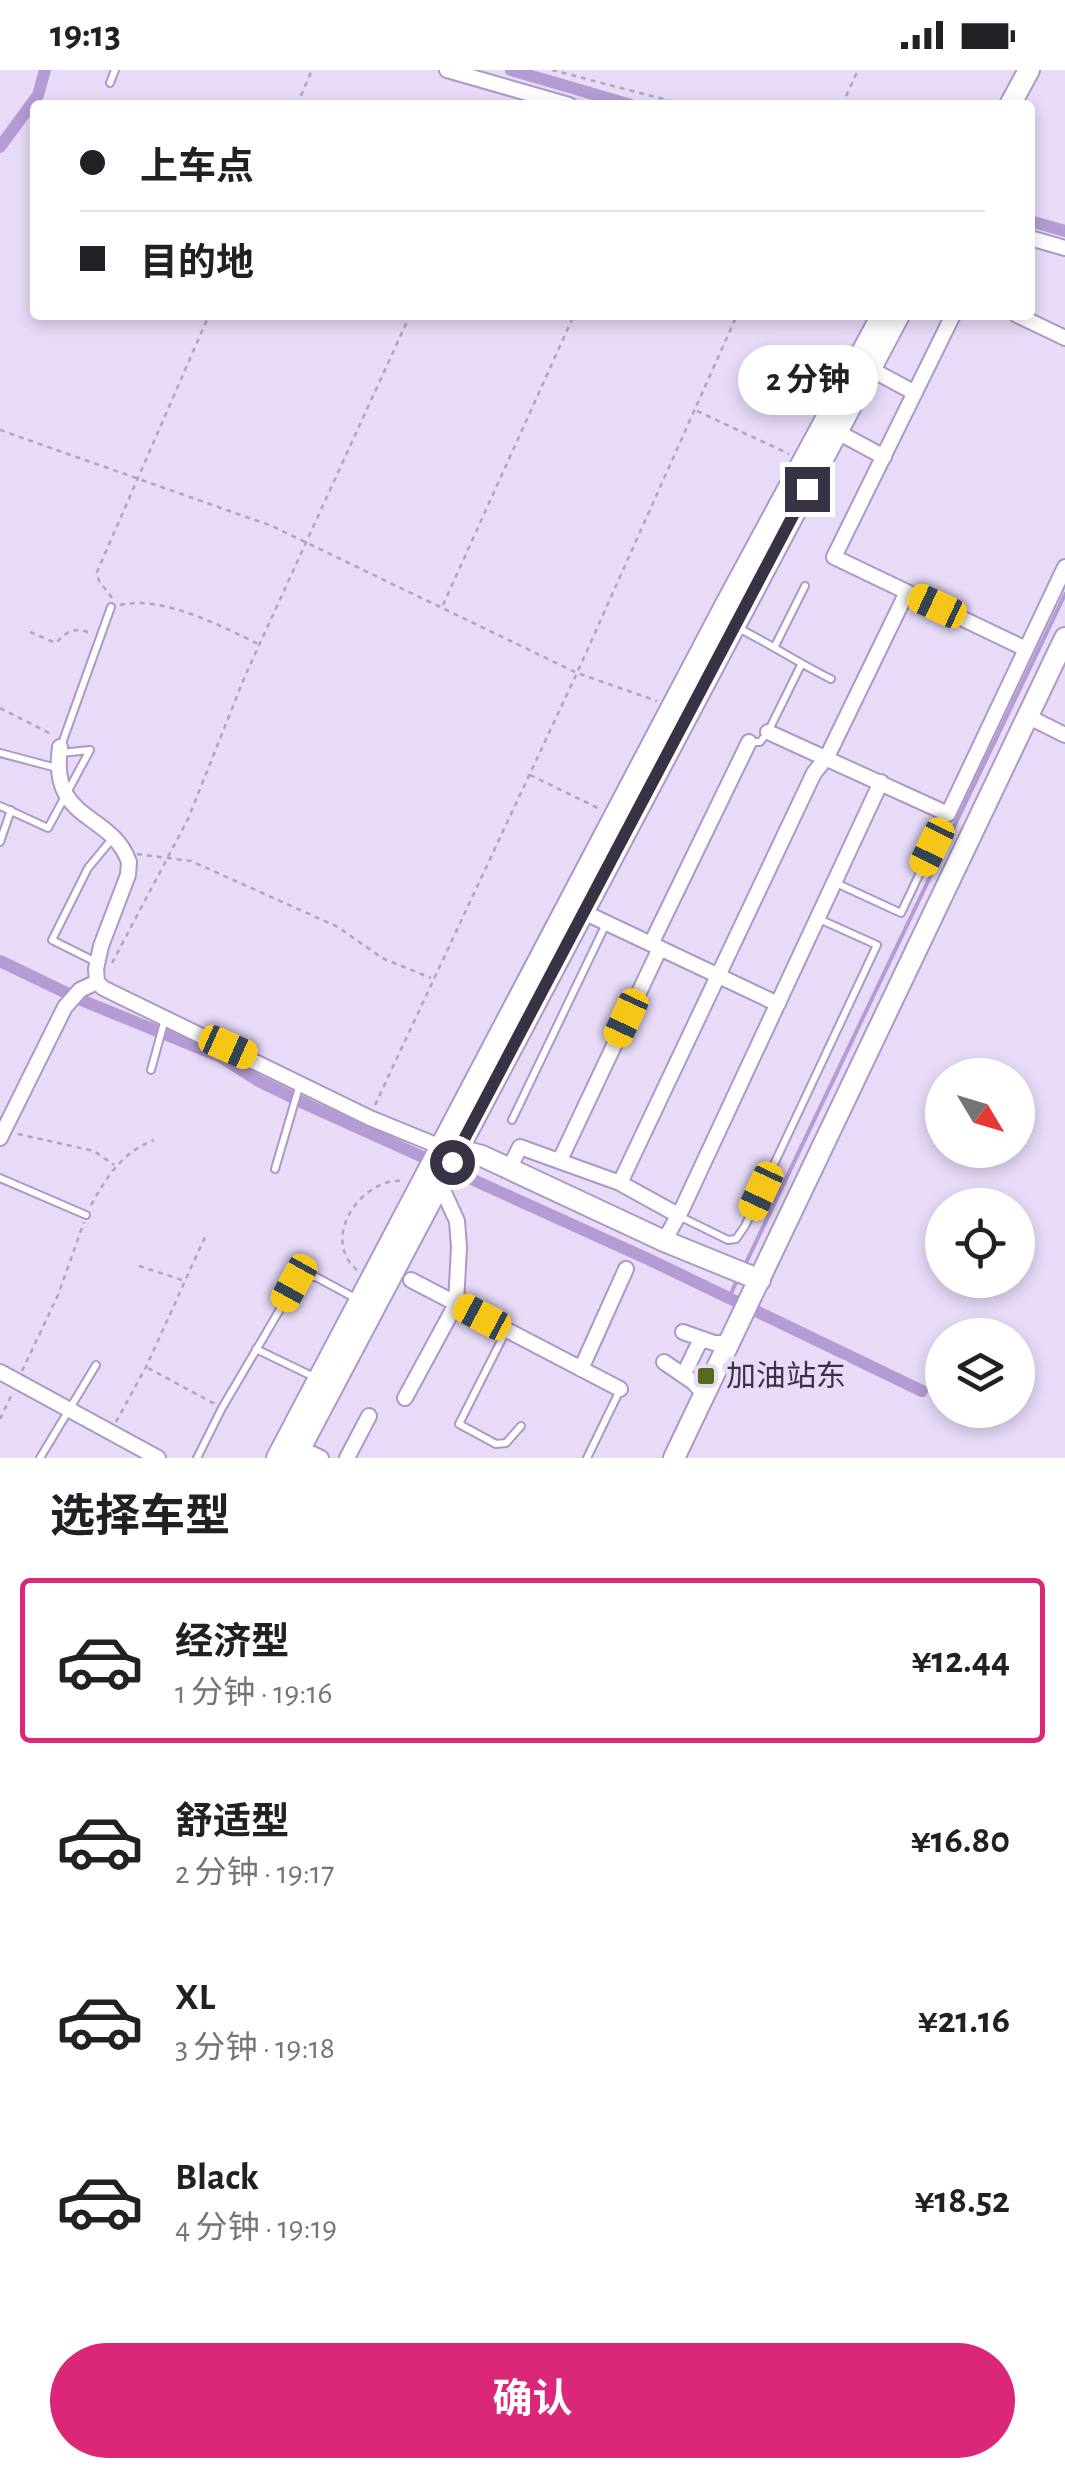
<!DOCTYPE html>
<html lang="zh">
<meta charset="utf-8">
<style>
:root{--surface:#fff;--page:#f2f2f2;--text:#202124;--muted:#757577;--line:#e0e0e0;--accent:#db2777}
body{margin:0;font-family:"Alegreya Sans","Noto Sans SC",sans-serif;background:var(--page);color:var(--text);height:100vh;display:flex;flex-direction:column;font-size:38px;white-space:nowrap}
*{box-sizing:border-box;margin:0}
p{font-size:32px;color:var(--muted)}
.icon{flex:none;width:55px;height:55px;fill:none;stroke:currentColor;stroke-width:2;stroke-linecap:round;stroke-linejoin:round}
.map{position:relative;height:1388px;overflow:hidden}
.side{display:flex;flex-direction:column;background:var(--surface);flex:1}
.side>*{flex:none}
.guide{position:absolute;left:30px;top:30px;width:1005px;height:220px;border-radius:10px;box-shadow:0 5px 15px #0003;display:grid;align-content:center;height:220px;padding:0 50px;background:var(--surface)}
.needle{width:65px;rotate:128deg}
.controls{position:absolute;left:925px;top:988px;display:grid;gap:20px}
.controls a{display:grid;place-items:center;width:110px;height:110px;border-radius:50%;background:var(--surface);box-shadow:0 5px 15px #0003;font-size:50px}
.end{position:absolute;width:45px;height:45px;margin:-22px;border:12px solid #393144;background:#fff;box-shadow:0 0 0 5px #fff}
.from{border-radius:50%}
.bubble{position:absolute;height:70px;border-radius:35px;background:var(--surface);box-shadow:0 5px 15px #0003;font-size:32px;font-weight:700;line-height:70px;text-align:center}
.car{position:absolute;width:30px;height:60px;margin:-30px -15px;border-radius:12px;box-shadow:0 0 8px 2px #0007;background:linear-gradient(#f5c518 24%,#345 0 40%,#f5c518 0 76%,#345 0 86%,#f5c518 0)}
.guide b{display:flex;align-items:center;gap:35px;height:95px;font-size:38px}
.guide b+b{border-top:2px solid var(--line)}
.guide i{width:25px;height:25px;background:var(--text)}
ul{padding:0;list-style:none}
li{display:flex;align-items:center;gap:30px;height:165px;margin:0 20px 15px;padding:0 30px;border:5px solid transparent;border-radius:10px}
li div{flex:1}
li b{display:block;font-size:38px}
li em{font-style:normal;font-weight:700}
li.selected{border-color:var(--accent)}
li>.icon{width:90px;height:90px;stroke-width:1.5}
h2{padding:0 50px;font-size:45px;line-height:120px}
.primary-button{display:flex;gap:20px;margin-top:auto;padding:20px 50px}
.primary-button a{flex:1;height:115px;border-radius:60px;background:var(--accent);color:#fff;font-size:40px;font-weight:700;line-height:115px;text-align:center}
.status{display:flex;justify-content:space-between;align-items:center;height:70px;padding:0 50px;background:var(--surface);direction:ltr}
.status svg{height:28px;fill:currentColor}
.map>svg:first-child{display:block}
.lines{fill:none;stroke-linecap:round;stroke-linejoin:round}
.stream{stroke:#b49bd3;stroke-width:4}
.canal{stroke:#b49bd3;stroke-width:12}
.lane-casing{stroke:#ad99c7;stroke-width:10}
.street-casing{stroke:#ad99c7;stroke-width:18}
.secondary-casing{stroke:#ad99c7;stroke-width:24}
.path{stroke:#b0a5bf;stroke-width:2.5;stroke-dasharray:5 5;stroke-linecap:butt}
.lane{stroke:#fff;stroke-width:6}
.street{stroke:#fff;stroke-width:14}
.secondary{stroke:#fff;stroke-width:20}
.route{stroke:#393144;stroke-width:12}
.poi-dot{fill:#546b1c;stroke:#e7dbf8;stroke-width:4}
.labels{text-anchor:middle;stroke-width:10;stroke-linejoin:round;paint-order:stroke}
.poi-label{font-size:30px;fill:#393144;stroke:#e7dbf8;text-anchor:start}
</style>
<div class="status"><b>19:13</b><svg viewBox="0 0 49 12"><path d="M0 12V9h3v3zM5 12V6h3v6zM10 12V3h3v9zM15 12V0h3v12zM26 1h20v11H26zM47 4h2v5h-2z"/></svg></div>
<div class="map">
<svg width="1065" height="1388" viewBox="0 0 1065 1388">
<rect width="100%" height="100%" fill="#e7dbf8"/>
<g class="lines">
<path class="stream" d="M744 1197 1065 524
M729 1228 737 1210"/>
<path class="canal" d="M511 0 631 35
M0 77 38 25 45 0
M1030 151 1065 161
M0 891 81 930 221 987 257 1010 310 1036 648 1189 922 1321"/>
<g class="lane-casing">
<path id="lane" d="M110 13 115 0
M736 557C769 573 798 593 831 609
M775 576 805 516
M750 672H760L768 662 801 595
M61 676 111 537
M0 683 57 698
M0 736 48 758 90 680 61 683
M0 772 11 740
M836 813 901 843 948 744
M96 892 52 870 88 798 112 769
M151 1000 165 949
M512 1050 606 854
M275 1099 300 1014
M0 1108 86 1145
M679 1146 728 1170 736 1169 745 1156 877 875 819 849
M506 1261 459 1354 496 1374 506 1373 521 1356
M256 1279 314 1307
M40 1388 96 1295
M197 1388 222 1338 299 1207H316L355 1228
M587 1388 620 1320"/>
</g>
<g class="street-casing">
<path id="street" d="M447 0 569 35
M1030 168 1065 178
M953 245 834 487 1026 579
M1017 245 1065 268
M863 295 915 323
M832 359 884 387
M1027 646 1065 665
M768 662 948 744 1065 497
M60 677C49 753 111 741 129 792L128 805 101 876 96 899 97 912 103 918 370 1048 441 1077
M575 838 778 934
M651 874 749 672
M0 1068 65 937 80 920 97 912
M560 1090 660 878
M509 1099 520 1077 620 1113 678 1145
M620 1113 814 703 827 687 907 522
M664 1171 682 1139 881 712
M411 1210 620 1319
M683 1262 714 1273H731
M664 1292 693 1312 705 1325
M581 1299 626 1199
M0 1302 158 1388
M684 1304 701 1269
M405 1328 456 1234 459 1177 457 1151 440 1114 435 1112
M300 1378 321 1388
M347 1388 369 1346"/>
</g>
<g class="secondary-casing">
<path id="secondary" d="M1010 35 1029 0
M448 1077 482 1086 664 1171 760 1210
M277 1388 726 534 882 245
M295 1388 899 245
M674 1388 1065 568"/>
</g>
<path class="path" d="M552 0 686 35
M297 35 312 0
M842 35 858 0
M697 341 789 384
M0 360 272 456 577 603 657 631
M112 528 99 511 97 502 209 245
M120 535C161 525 222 556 258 574
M443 535 574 245
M30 562 56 573C69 559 75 557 93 564
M0 638 53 665
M530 705 600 739
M137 784 191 791 338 857 382 888 431 908
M112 893 188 749 245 606 410 245
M375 1035 577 603 737 245
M18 1064 94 1081 114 1095
M91 1135C107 1106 123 1082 154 1070
M139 1196 185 1211
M357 1200C319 1168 362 1106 405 1111
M148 1298 215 1334
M22 1301 58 1225 84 1152
M0 1349 13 1322
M116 1352 146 1297 205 1167"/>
<use href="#lane" class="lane"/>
<use href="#street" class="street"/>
<use href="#secondary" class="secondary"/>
</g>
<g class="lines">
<path class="route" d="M452 1092 807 419"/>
</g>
<rect class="poi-dot" x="696" y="1296" width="20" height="20" rx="5"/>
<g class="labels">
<g class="poi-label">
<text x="726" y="1316">加油站东</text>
</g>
</g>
</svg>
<div class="controls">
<a><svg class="needle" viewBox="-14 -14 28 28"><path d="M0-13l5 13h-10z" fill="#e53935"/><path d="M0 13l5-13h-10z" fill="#757577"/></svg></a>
<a><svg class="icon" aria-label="locate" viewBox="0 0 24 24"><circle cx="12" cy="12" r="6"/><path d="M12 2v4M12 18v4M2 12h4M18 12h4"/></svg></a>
<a><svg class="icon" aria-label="layers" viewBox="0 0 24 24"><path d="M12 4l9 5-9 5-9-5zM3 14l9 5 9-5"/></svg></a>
</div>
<i class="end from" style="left:452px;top:1092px"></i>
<i class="end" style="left:807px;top:419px"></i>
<div class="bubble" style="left:738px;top:275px;width:140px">2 分钟</div>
<i class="car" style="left:937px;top:536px;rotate:295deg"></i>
<i class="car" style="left:932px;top:777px;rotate:206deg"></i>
<i class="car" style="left:626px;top:948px;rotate:205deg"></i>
<i class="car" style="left:228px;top:977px;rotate:114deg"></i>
<i class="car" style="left:761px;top:1121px;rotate:205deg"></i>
<i class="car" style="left:294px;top:1213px;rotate:209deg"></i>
<i class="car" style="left:482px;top:1247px;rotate:298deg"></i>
<div class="guide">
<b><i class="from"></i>上车点</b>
<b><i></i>目的地</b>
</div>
</div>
<section class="side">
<h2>选择车型</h2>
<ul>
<li class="selected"><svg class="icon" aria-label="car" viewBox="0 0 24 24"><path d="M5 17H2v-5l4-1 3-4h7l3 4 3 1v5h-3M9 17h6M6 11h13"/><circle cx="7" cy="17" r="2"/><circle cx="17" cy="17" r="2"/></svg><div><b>经济型</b><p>1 分钟 · 19:16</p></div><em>¥12.44</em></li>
<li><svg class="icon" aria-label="car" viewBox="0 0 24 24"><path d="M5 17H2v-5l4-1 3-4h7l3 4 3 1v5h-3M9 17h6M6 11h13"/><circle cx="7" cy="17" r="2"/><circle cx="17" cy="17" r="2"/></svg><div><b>舒适型</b><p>2 分钟 · 19:17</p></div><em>¥16.80</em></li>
<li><svg class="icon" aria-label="car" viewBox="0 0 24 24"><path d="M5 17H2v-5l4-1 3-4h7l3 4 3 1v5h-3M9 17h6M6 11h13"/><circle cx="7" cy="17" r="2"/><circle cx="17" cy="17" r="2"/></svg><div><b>XL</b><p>3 分钟 · 19:18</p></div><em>¥21.16</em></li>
<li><svg class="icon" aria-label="car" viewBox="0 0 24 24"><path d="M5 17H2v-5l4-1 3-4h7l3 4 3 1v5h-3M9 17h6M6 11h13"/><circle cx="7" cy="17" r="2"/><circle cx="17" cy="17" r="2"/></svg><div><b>Black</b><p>4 分钟 · 19:19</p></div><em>¥18.52</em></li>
</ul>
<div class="primary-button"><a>确认</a></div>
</section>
